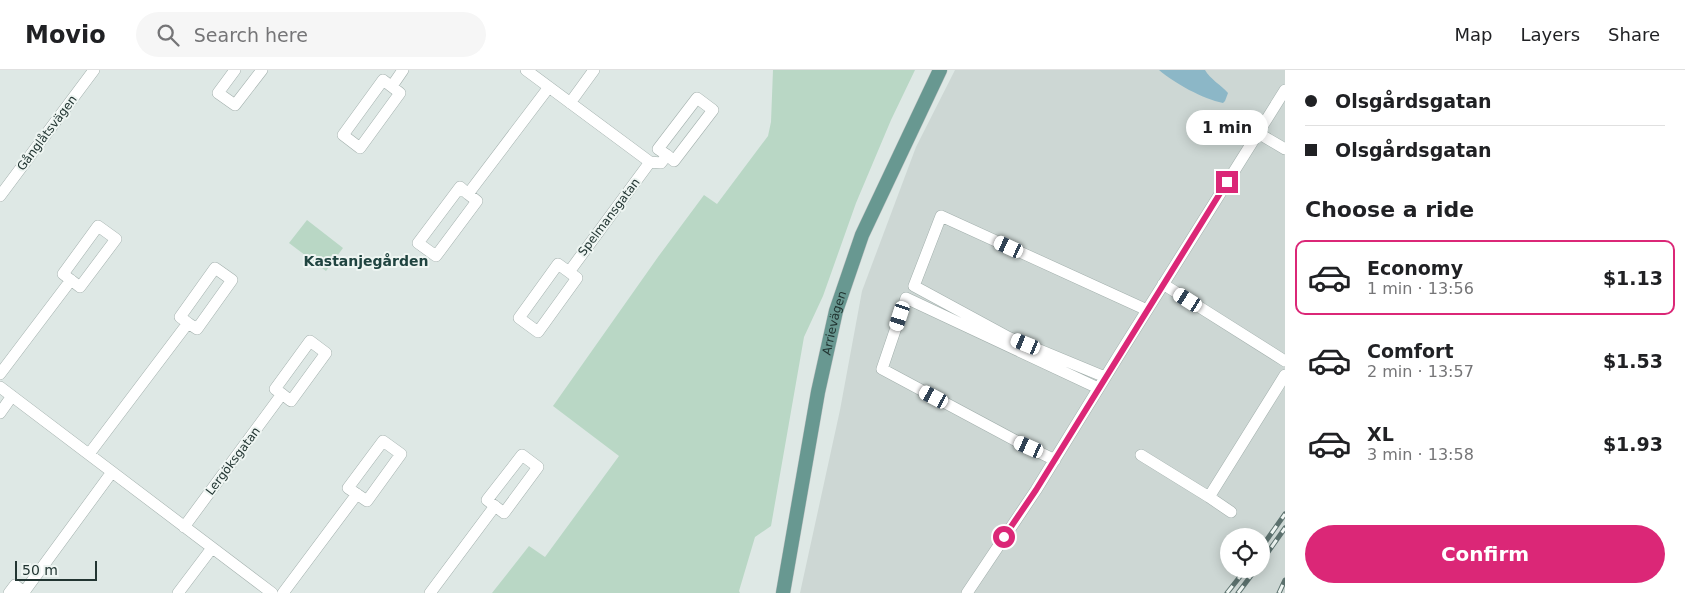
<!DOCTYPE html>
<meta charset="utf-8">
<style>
:root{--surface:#fff;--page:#f6f6f6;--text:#202124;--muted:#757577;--line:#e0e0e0;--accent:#db2777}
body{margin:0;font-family:"DejaVu Sans",sans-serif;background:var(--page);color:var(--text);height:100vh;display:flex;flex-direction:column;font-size:19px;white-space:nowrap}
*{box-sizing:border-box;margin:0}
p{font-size:16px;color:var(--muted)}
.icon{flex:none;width:28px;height:28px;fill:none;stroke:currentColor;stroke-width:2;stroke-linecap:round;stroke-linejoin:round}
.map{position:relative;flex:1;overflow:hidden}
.panel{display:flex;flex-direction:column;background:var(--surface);width:400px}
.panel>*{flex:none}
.banner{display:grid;align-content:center;height:110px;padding:0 20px;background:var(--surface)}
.tools{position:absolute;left:1220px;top:458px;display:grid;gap:10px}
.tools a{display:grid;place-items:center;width:50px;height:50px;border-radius:50%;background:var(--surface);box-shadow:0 2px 12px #0003;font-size:25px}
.scale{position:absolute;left:15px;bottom:12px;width:82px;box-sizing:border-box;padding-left:5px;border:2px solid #223532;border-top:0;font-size:14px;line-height:18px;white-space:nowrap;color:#223532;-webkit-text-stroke:4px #eef5f2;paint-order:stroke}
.end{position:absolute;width:22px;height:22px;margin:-11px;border:6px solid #db2777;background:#fff;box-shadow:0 0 0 2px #fff}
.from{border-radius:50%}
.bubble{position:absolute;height:35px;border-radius:18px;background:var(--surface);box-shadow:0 2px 12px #0003;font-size:16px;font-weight:600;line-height:35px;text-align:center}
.car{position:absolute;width:15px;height:30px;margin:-15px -8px;border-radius:6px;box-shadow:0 0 4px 1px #0007;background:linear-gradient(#fff 24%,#345 0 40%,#fff 0 76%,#345 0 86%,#fff 0)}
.banner b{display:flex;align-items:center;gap:18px;height:48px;font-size:19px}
.banner b+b{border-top:1px solid var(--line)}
.banner i{width:12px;height:12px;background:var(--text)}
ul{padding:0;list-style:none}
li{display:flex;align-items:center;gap:15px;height:75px;margin:0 10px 8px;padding:0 10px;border:2px solid transparent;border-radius:10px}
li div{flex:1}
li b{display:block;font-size:19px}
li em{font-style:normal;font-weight:600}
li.active{border-color:var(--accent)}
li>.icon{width:45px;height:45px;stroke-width:1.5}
h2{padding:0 20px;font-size:22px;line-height:60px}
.action{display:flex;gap:10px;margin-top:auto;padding:10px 20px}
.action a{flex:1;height:58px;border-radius:30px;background:var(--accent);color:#fff;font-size:20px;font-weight:600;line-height:58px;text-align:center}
header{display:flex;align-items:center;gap:30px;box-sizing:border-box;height:70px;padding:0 25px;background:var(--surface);border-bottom:1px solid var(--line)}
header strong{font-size:24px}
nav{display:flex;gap:28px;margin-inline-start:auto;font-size:18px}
.search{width:350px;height:45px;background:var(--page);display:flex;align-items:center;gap:12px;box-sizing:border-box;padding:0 18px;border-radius:28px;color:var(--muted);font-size:19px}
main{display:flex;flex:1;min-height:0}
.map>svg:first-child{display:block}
.built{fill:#cdd7d4;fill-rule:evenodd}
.green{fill:#b9d7c5}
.water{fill:#8cb7c7}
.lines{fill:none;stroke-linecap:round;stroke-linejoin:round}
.minor-casing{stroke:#a2afac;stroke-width:12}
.major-casing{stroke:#bdc2c2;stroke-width:15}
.minor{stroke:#fff;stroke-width:11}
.major{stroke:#689891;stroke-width:14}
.rail-casing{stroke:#5c716e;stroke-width:5}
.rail{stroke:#eef5f2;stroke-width:3;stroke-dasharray:9;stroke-linecap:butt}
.route{stroke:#db2777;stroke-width:6}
.labels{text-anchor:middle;stroke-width:4;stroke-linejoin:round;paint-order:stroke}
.street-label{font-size:12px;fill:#223532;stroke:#eef5f2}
.neighbourhood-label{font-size:14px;font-weight:bold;fill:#204440;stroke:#eef5f2}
</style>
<header>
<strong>Movio</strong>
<div class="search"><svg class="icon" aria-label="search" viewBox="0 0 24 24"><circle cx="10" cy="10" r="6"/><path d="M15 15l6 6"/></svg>Search here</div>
<nav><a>Map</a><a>Layers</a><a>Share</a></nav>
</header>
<main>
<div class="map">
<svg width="1285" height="523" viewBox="0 0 1285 523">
<rect width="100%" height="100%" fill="#dee8e5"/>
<path class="built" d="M955 0H1285V523H800L840 340 862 221 916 77ZM1229 466H1261V499H1229Z"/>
<path class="green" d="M773 0H915L891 50 856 133 823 226 804 267 771 456 755 467 739 521 740 523H492L529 476 545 487 619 386 553 336 658 187 704 125 717 134 768 66 771 52Z
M307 150 343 178 326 201 289 173Z"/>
<path class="water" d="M1159 0H1205C1210 9 1221 15 1228 23L1225 31 1223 33C1203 29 1174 13 1159 0Z"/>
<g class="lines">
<g class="minor-casing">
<path id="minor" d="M235 0 218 23 235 35 262 0
M526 0 650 92 661 93 667 85 674 91 713 40 697 28 658 79 667 85
M383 10 400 23 360 78 343 65Z
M392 16 403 0
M570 33 594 0
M1258 63 1285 79
M468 124 477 131 436 186 418 173 460 117 468 124 549 17
M0 126 94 0
M98 156 116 169 80 217 63 204Z
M569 202 577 208 538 262 519 248 558 194 569 202 650 92
M1163 214 1285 291
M0 304 71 210
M1105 307 1008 267 914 216 941 146 1147 240
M0 317 272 523
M0 343 12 326
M383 371 401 384 367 431 348 418Z
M89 384 188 253 197 259 232 210 215 198 180 247 188 253
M522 385 538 397 504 443 487 430Z
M1141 385 1209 427 1285 305
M1055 390 1020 373 882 299 906 228 1098 318
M1209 427 1231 442
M184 457 282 324 291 331 326 283 310 271 275 319 282 324
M24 522 112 402
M9 523 15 515 25 523
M178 523 212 478
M283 523 357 424
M430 523 495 436
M967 523 1036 420 1119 285 1285 20"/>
</g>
<g class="major-casing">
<g id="major">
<path id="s1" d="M783 523 818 322 836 241 862 165 940 0"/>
</g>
</g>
<use href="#minor" class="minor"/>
<use href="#major" class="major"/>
<g class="rail-casing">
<path id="rail" d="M1261 478 1285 444
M1261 492 1285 458
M1227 523 1246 499
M1238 523 1256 499
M1279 523 1285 510"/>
</g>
<use href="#rail" class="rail"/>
</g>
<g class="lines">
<path class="route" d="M1004 467 1036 420 1227 112"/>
</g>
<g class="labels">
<g class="street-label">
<text transform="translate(47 63) rotate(-53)" y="4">Gånglåtsvägen</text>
<text transform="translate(609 147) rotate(-53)" y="4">Spelmansgatan</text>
<text dy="4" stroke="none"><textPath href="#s1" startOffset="275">Arrievägen</textPath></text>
<text transform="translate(233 391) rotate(-53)" y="4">Lergöksgatan</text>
</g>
<g class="neighbourhood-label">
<text x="366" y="196">Kastanjegården</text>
</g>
</g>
</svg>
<div class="tools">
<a><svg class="icon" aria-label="locate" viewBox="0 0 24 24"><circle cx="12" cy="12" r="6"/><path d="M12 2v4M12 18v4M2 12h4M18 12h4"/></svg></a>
</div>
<div class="scale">50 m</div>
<i class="end from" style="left:1004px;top:467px"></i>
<i class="end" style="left:1227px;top:112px"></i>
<div class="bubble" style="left:1186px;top:40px;width:82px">1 min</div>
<i class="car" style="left:1009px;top:177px;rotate:295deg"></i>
<i class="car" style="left:1188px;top:230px;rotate:302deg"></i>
<i class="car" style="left:900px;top:246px;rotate:198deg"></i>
<i class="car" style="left:1026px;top:274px;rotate:292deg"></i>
<i class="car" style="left:934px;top:327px;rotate:298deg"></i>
<i class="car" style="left:1029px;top:377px;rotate:294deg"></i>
</div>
<section class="panel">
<div class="banner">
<b><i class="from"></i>Olsgårdsgatan</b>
<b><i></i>Olsgårdsgatan</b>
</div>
<h2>Choose a ride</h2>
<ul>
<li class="active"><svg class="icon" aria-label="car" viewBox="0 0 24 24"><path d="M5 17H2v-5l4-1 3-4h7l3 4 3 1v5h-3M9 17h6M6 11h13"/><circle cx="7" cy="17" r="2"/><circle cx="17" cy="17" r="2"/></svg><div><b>Economy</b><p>1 min · 13:56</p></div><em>$1.13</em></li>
<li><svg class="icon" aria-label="car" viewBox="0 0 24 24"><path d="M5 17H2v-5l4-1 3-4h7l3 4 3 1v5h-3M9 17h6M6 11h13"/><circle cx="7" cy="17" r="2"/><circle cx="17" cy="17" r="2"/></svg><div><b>Comfort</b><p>2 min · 13:57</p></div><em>$1.53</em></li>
<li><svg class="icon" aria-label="car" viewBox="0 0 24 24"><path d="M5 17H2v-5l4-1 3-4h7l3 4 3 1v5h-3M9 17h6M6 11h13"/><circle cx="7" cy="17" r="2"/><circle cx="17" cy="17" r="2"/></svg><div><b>XL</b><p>3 min · 13:58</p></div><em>$1.93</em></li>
</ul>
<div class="action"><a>Confirm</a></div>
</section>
</main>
